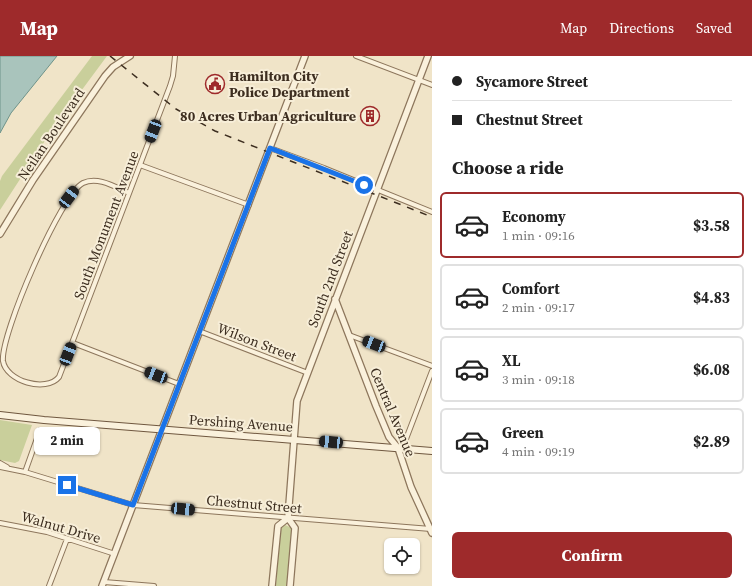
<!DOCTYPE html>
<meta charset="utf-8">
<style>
:root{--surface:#fff;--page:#f6f6f6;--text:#222;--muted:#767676;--line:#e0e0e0;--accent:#9e2a2b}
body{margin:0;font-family:"Source Serif 4",serif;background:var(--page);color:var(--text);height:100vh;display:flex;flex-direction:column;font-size:15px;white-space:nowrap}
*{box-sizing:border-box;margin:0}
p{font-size:13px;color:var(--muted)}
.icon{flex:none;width:22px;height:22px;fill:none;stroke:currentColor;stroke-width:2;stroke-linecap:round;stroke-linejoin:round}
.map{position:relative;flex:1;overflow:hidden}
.details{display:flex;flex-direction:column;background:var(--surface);width:320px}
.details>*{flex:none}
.top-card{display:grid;align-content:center;height:88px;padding:0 20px;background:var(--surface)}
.fabs{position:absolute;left:384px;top:482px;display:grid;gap:8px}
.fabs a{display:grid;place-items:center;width:36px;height:36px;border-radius:6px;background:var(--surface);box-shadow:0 1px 3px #0004;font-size:20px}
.end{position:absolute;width:18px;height:18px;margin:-9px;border:5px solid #1a73e8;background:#fff;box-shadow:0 0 0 2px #fff}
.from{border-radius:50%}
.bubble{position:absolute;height:28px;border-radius:6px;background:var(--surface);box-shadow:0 1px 3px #0004;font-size:13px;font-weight:700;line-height:28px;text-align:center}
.car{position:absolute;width:12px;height:24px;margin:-12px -6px;border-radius:5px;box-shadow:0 0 3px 1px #0007;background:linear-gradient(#222 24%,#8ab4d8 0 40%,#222 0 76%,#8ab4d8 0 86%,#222 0)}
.top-card b{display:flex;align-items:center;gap:14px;height:38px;font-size:15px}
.top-card b+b{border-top:1px solid var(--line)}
.top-card i{width:10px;height:10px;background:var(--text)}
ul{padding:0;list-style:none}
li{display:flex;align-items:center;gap:12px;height:66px;margin:0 8px 6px;padding:0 12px;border:2px solid var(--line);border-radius:6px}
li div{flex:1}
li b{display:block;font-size:15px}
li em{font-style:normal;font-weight:700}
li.selected{border-color:var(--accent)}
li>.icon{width:36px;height:36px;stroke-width:1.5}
h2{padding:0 20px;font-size:18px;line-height:48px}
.button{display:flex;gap:8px;margin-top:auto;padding:8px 20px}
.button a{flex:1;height:46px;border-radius:6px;background:var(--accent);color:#fff;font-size:16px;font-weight:700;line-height:46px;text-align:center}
header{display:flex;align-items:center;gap:24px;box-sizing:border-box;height:56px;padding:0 20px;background:var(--accent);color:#fff}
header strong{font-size:19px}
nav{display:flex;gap:22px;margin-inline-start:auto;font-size:14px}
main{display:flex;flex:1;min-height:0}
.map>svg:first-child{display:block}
.green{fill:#c9cf9b}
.water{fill:#a9c4bc;stroke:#6f938a}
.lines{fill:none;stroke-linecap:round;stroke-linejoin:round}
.minor-casing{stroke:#8d765c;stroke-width:6}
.tertiary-casing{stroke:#8d765c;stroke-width:8}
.secondary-casing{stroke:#6f573f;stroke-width:8}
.minor{stroke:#faf1dc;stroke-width:4}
.tertiary{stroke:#faf1dc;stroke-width:5.5}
.secondary{stroke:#faf1dc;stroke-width:6}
.rail{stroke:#3d2e20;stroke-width:1.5;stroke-dasharray:7 7;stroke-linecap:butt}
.route{stroke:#1a73e8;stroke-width:5}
.labels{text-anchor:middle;stroke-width:4;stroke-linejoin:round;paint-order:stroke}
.poi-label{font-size:14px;font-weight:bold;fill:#3d2e20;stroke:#f7eed8;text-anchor:start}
.street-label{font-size:14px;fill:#3d2e20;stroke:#f7eed8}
</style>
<header>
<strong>Map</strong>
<nav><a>Map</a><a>Directions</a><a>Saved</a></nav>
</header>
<main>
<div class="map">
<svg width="432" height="530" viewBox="0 0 432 530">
<rect width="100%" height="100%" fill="#f0e4c8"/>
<path class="green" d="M92 0H107L50 77 0 154V125L2 120Z
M0 364 32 369 19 405 15 407 0 404Z
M285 469 292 472 287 530H276L279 471Z"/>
<path class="water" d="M0 0H57L11 57 0 77Z"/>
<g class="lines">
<g class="minor-casing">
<path id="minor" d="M356 0 432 29
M270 92 324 112 432 156
M140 109 249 149
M129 137C115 131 98 120 83 127 61 138 0 279 3 305 6 325 46 337 59 321L170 30 173 20 175 0
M199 275 308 317
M349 279 432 310
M73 287 179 328
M398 392 406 383 432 315
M0 407 7 411
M0 411 25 416 133 449 431 473
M25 416 40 374
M0 467 47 476 115 498
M104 526 154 530
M49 530 67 483"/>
</g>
<g class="tertiary-casing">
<path id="tertiary" d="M0 178 33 124 105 20 113 11 130 0
M335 243 376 350 389 381 398 392 411 431 432 477
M102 530 305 0
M272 530 278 470 288 462
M290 530 295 472 288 462 297 345 428 0"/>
</g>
<g class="secondary-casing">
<path id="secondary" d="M0 359 44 364 432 395"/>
</g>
<use href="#minor" class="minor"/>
<use href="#tertiary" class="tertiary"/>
<use href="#secondary" class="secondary"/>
<path class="rail" d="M110 0 176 53 215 75 432 161"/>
</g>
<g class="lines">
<path class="route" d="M67 429 133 449 270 92 364 129"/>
</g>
<defs>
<g id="civic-ring" transform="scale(1)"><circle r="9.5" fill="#f7eed8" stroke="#9e2a2b" stroke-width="1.5"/><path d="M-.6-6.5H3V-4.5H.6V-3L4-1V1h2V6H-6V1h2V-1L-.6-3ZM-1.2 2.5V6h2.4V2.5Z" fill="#9e2a2b"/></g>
<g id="building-ring" transform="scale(1)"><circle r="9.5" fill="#f7eed8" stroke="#9e2a2b" stroke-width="1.5"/><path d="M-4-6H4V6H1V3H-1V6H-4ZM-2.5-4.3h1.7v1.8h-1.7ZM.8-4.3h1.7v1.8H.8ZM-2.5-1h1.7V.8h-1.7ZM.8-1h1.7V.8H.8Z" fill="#9e2a2b"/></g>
</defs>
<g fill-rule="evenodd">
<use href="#civic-ring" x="215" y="28"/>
<use href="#building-ring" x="370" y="60"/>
</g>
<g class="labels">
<g class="poi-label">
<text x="229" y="25">Hamilton City<tspan x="229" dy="16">Police Department</tspan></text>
<text x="356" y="65" text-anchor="end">80 Acres Urban Agriculture</text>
</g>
<g class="street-label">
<text transform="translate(51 78) rotate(-56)" y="5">Neilan Boulevard</text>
<text transform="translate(106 169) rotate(-69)" y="5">South Monument Avenue</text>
<text transform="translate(330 223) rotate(-69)" y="5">South 2nd Street</text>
<text transform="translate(257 286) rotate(21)" y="5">Wilson Street</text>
<text transform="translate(393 356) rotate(67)" y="5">Central Avenue</text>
<text transform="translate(241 367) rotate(4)" y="5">Pershing Avenue</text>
<text transform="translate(254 448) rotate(5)" y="5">Chestnut Street</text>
<text transform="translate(61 471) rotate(16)" y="5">Walnut Drive</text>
</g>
</g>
</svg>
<div class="fabs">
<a><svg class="icon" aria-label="locate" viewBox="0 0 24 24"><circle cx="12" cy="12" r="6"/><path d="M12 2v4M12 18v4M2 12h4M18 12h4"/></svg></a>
</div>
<i class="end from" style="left:364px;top:129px"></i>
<i class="end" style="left:67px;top:429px"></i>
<div class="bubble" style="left:34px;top:371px;width:66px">2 min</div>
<i class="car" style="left:153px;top:75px;rotate:201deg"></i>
<i class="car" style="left:69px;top:141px;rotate:37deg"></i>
<i class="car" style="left:374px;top:288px;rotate:291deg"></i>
<i class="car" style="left:68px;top:298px;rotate:21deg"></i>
<i class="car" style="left:156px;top:319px;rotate:291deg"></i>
<i class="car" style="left:331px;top:386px;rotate:275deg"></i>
<i class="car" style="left:183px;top:453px;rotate:95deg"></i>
</div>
<section class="details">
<div class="top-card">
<b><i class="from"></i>Sycamore Street</b>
<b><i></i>Chestnut Street</b>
</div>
<h2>Choose a ride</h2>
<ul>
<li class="selected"><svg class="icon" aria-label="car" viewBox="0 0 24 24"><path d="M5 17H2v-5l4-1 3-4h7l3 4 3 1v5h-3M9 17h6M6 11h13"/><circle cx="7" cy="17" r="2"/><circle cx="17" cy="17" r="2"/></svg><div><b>Economy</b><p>1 min · 09:16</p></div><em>$3.58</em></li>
<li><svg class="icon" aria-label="car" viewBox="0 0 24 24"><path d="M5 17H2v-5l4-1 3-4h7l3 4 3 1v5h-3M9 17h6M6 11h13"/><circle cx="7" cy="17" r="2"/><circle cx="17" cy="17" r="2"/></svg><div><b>Comfort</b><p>2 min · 09:17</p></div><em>$4.83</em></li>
<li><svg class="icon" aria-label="car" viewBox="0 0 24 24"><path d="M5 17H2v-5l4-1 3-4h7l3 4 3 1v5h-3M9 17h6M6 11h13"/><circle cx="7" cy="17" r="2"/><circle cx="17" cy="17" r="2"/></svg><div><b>XL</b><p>3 min · 09:18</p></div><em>$6.08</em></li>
<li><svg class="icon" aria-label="car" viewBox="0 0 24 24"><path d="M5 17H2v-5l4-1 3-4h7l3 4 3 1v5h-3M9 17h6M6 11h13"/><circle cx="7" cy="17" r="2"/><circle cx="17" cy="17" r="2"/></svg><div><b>Green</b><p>4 min · 09:19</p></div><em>$2.89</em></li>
</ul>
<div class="button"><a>Confirm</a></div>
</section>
</main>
